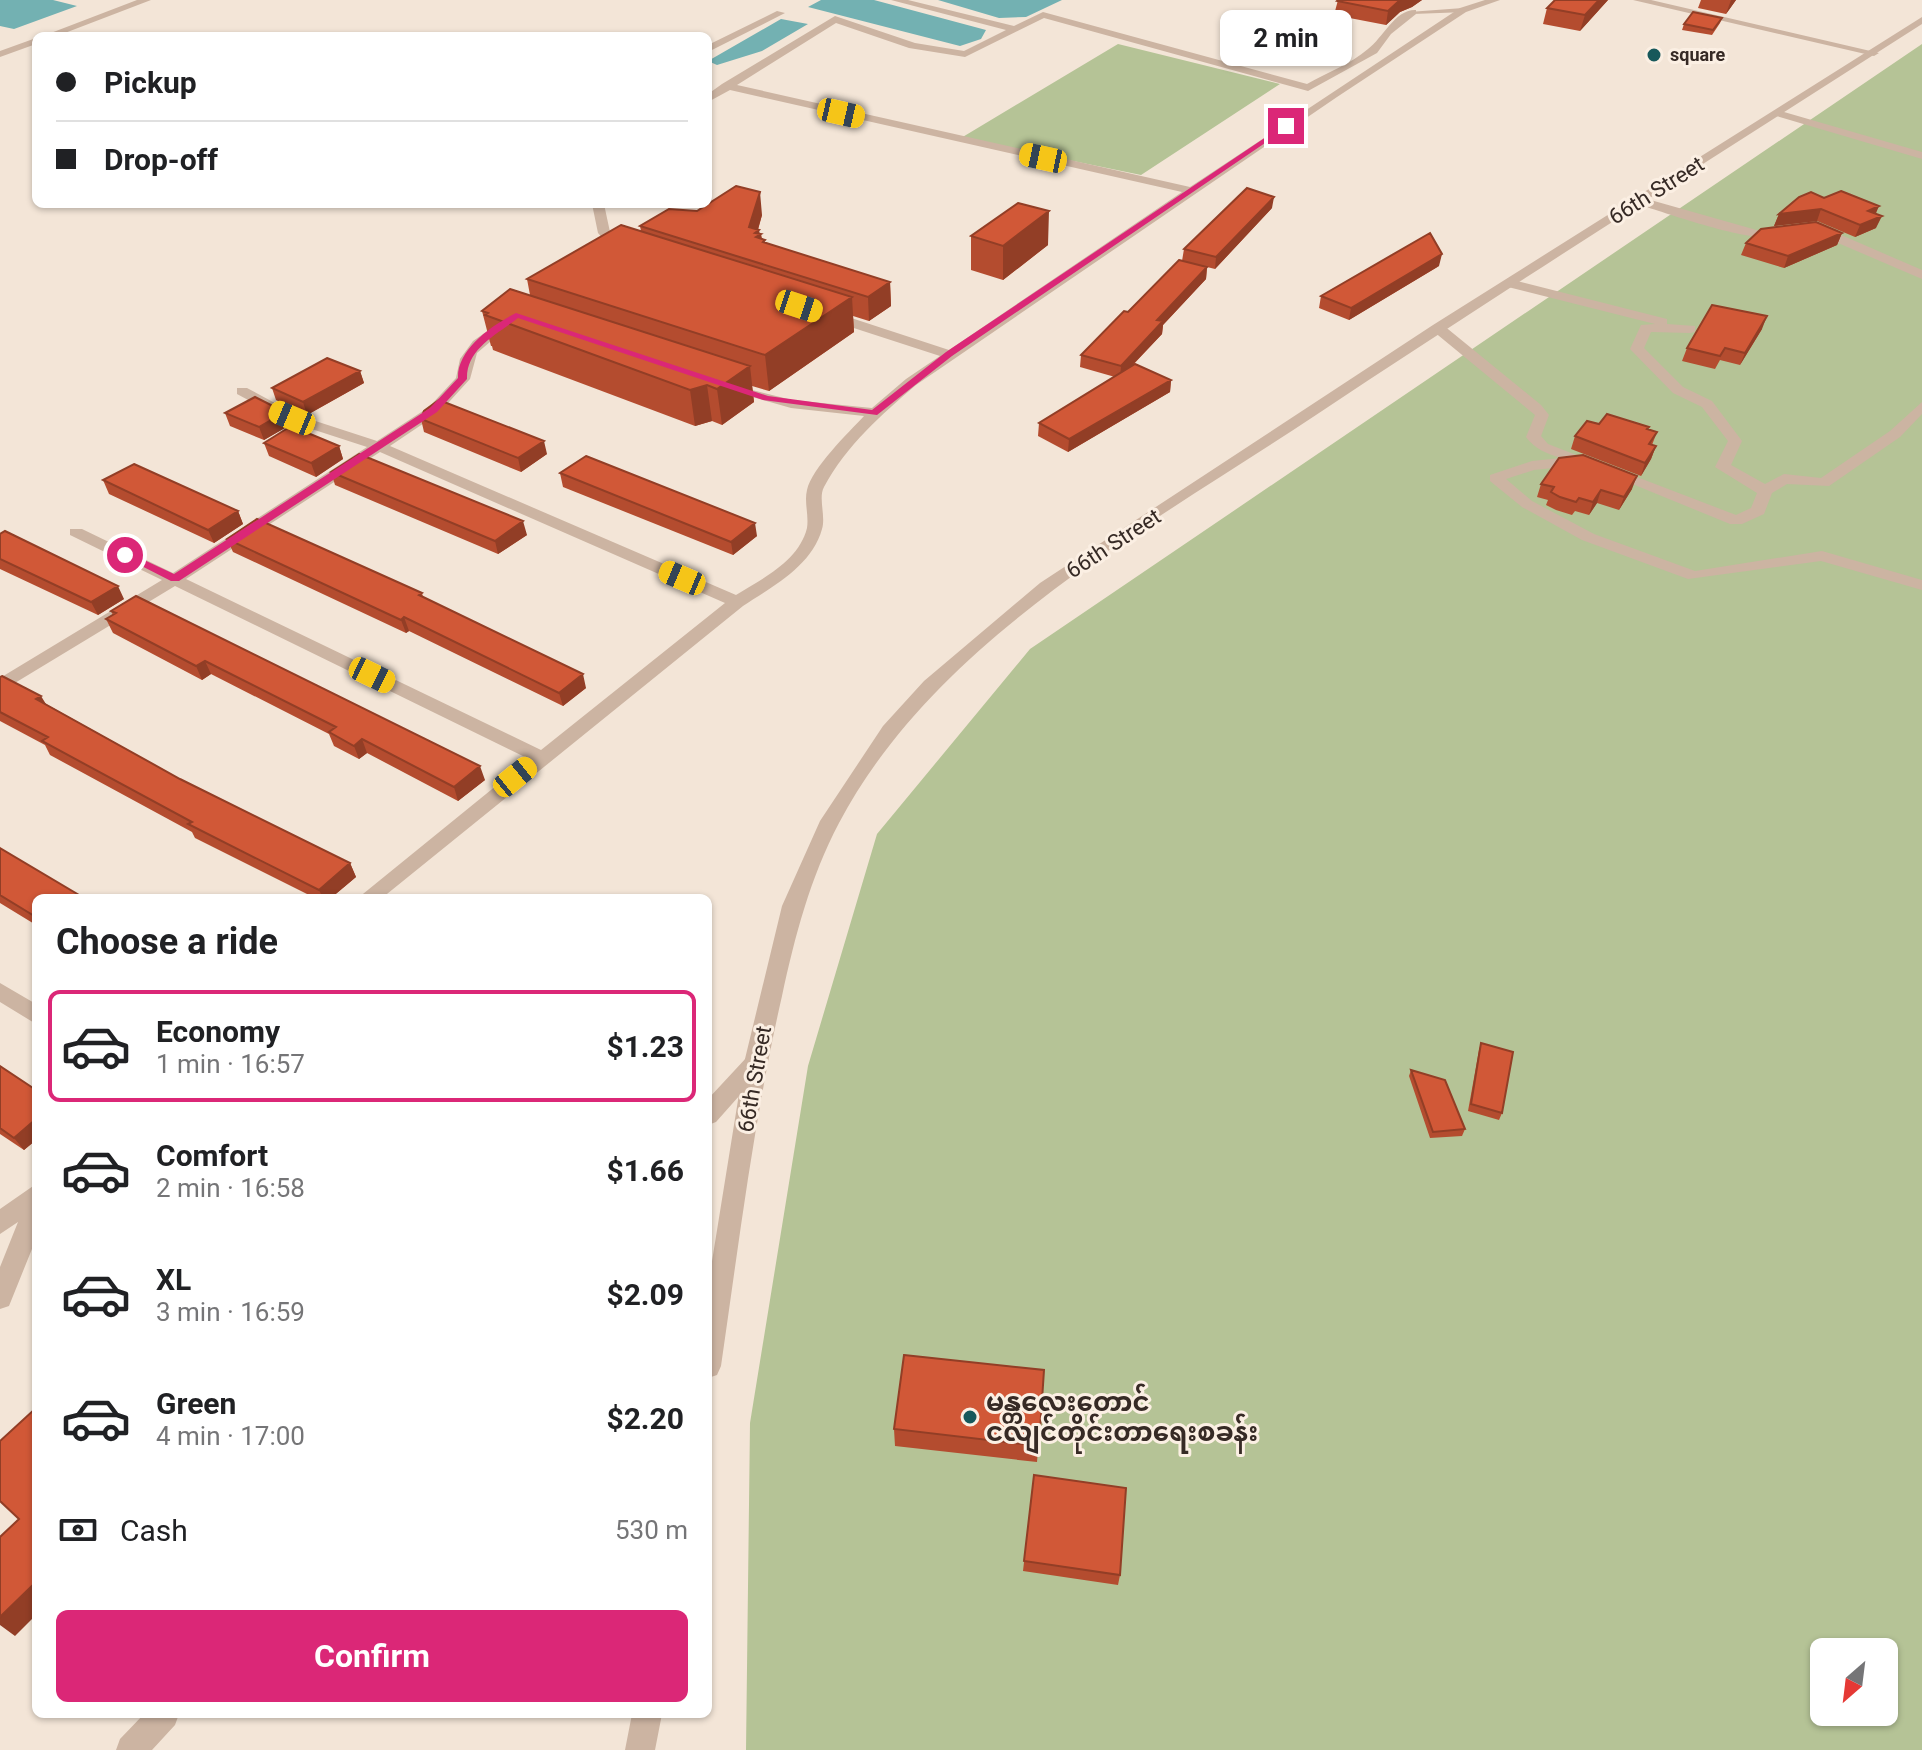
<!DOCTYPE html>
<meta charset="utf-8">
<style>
:root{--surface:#fff;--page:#f6f6f6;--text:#202124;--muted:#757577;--line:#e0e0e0;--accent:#db2777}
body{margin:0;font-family:Roboto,"Noto Sans Myanmar",sans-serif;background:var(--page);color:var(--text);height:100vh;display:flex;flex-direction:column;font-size:30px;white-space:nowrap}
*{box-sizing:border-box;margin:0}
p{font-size:26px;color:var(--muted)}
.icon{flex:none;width:44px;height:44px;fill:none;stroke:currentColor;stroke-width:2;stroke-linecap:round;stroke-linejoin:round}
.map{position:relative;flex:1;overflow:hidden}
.drawer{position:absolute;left:32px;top:894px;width:680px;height:824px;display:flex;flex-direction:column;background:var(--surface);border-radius:12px;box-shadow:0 2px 6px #0004}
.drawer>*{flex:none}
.top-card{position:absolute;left:32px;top:32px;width:680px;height:176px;border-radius:12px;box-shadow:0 2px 6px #0004;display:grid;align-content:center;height:176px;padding:0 24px;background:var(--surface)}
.needle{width:52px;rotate:208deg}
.buttons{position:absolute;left:1810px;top:1638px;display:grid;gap:16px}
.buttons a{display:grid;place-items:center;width:88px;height:88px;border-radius:12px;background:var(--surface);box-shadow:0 2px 6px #0004;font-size:40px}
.end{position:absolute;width:36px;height:36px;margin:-18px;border:10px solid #db2777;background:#fff;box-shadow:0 0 0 4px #fff}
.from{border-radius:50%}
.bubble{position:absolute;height:56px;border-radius:12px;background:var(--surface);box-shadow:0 2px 6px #0004;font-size:26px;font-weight:700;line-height:56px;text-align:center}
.car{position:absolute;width:24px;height:48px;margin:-24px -12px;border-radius:10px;box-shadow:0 0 6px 2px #0007;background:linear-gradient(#f5c518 24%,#345 0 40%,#f5c518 0 76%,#345 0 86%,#f5c518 0)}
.top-card b{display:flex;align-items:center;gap:28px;height:76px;font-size:30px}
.top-card b+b{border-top:2px solid var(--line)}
.top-card i{width:20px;height:20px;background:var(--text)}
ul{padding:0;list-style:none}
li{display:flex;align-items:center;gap:24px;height:112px;margin:0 16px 12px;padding:0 8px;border:4px solid transparent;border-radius:12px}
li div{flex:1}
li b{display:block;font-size:30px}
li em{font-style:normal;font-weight:700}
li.selected{border-color:var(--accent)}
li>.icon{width:72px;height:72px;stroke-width:1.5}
h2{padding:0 24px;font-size:36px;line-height:96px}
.pay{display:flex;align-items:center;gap:20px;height:88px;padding:0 24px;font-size:30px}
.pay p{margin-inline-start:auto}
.cta{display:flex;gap:16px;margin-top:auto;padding:16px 24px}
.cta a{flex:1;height:92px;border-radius:12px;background:var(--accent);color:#fff;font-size:32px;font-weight:700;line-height:92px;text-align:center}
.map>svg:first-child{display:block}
.green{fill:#b5c396;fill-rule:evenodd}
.water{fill:#73b1b2}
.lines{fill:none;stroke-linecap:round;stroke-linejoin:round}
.service{fill:#ccb4a2;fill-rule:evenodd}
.minor{fill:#ccb4a2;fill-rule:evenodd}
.tertiary{fill:#ccb4a2;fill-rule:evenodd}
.wall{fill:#b44c2f}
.shaded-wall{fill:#923e26}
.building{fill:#d15837;stroke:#923e26;stroke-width:2}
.route{fill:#db2777}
.poi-dot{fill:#17585b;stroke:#fbefe3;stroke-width:3}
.labels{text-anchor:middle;stroke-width:6;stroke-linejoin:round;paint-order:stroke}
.far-poi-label{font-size:18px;font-weight:bold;fill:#362a25;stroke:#fbefe3;text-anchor:start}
.street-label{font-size:22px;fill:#362a25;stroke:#fbefe3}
.near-poi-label{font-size:26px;font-weight:bold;fill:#362a25;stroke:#fbefe3;text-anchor:start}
</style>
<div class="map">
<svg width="1922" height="1750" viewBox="0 0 1922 1750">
<rect width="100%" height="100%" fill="#f3e5d7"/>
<path class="green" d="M1118 44 1280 84 1141 175 961 138Z
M1922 44V1750H746L750 1423 808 1066 877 834 1030 649ZM1824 1652H1884V1712H1824Z"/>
<path class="water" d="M0 0H53L77 6 14 29 0 26Z
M821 0H874L986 30 981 39 960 46 808 7Z
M938 0H1062L1026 17 999 18Z
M781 19 808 24 762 51 717 65 708 61Z"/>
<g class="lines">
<path class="service" d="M1463 8 1466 12 1413 14 1409 12Z"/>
<path class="minor" d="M137 0H151L57 36H43Z
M891 0H908L1014 26 1043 12 1307 84C1326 73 1351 64 1368 49 1383 38 1395 9 1416 10V14L1391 34 1377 53 1308 91 1044 18 965 57 909 48 836 23 737 85 1190 187 1460 8 1485 0H1500L1466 12 1337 97 916 385C882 414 846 446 824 487 818 498 826 516 822 529 812 566 772 587 743 606L382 898H358L529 759 175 586 0 692V678L162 580 70 535V529H82L173 573 367 447 287 421 237 394V388H247L297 415 377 441 429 407 456 378 460 359 473 341 509 316 516 320 477 353 470 379 439 413 390 446 736 595C762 579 799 561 807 528 809 515 804 502 807 490 812 468 848 433 864 416L791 408 724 389V383L792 400 872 408 906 379 940 356 826 319V313H836L949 350 1182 192 730 90 708 102V94L722 84 835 16 915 43 964 51 1006 30ZM380 452 725 603 541 750 186 579Z
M1633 0H1651L1879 53 1874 56Z
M777 11 785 13 708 52V45Z
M36 38V44L0 57V51Z
M1777 110 1922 152V159L1773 115 1772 113Z
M1640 197 1760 231 1783 230 1789 234C1765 250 1666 212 1636 204L1634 201Z
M592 204H604L610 232 625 249 621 255H613L612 249 598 233Z
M1810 225H1818L1922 270V279L1810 231Z
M1509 279 1667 319V324L1695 326V332L1690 333 1651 332 1644 348 1683 387 1712 401 1742 441 1731 465 1765 484 1784 474 1821 478 1890 431 1922 402V414L1900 437 1829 486 1787 484 1772 493 1764 514 1742 524H1730L1603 472 1611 467 1616 469 1736 515 1751 508 1757 493 1715 467 1728 441 1702 407 1673 393 1630 349 1641 325 1655 324 1504 286 1503 283Z
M1433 325H1443L1541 405 1549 415 1541 436 1548 444 1589 460 1581 465 1534 470 1506 479 1532 501 1594 534 1695 571 1822 551 1922 580V590L1821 561 1688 579 1582 540 1522 507 1490 481V475L1532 461 1561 458C1546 453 1536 450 1526 437L1535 415 1433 331Z
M0 983 36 1004V1024L0 1002Z
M755 1054 763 1057 766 1063 763 1069 716 1122 708 1125V1099L747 1057Z
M36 1184V1239L9 1306 0 1309V1267L18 1222 0 1234V1209Z
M144 1714H179L175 1725 152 1750H116L120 1739Z"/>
<path class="tertiary" d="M1922 17V24C1719 154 1516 282 1316 415 1148 527 936 639 839 823 810 878 795 936 782 996 754 1118 739 1242 721 1366L717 1375 708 1378V1286L744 1063 782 906 820 821 883 726 924 681 1040 583 1433 325Z
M632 1714H662L655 1750H625Z"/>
</g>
<path class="wall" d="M1338 0H1422L1412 7 1400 12 1386 25 1334 15Z
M1555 0H1608L1580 31 1543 24 1547 8Z
M1701 0H1736L1726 14 1698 8Z
M1722 18 1720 23 1712 35 1682 30 1684 24Z
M1824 198 1876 214V228L1855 237 1817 221 1774 226 1779 214Z
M1272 208 1215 269 1207 267 1206 279 1163 325 1162 334 1131 367 1171 380 1170 392 1068 452 1038 436 1039 423 1115 377 1080 367 1081 355 1182 261 1184 249Z
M762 215 758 230H759V234H761L762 239 766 243 890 282 891 306 869 321 853 316 854 332 769 391 752 386 754 402 722 425 712 421 695 426 493 350 492 346H491L482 311 530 295 527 279 641 231 640 226Z
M1842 233 1837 245 1784 268 1741 255 1746 243Z
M971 236 1048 245 1003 280 971 270Z
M1439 266 1349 320 1319 308 1321 296Z
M1762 329 1740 365 1720 360 1715 369 1682 361 1687 348Z
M360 371 364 383 307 415 276 400 272 388Z
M285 412 290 425 264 440 230 426 225 413Z
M421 419 547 454 521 472 424 432Z
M1599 424 1648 430 1657 432 1652 445 1656 446 1651 459 1641 476 1571 449 1575 436Z
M264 443 339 446 343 459 316 477 269 456Z
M331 472 527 535 498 554 335 485Z
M560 473 757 536 733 555 563 487Z
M103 480 238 511 243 524 214 543 109 494Z
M1541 484 1632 489 1619 510 1597 503 1589 515 1575 511 1572 515 1556 510 1546 505 1548 500 1537 497Z
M0 534 124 599 98 615 0 569Z
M227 539 422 593 423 597 586 688 563 706 409 631 406 633 233 552Z
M111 611 485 780 458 801 367 753 359 759 334 746 329 734 211 674 202 680 113 633 106 619 113 615Z
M0 677 46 704 180 779 350 863 356 877 331 898H315L195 838 192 832 50 755 45 745 0 721Z
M0 848 36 898V925L0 903Z
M1481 1043 1502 1113 1499 1120 1468 1111 1479 1050Z
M0 1066 36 1090V1140L24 1150 0 1134Z
M1411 1070 1465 1129 1462 1136 1430 1138 1409 1076Z
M1044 1370 1037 1462 895 1446 894 1429Z
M1034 1475 1120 1575 1118 1585 1023 1571Z"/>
<path class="shaded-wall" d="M1400 0H1422L1412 7 1400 12 1386 25 1388 11Z
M1599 0H1608L1580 31 1585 15Z
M1731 0H1736L1726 14Z
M760 192 762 215 757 232 759 230 760 235 761 234 763 258 749 227Z
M1274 197 1272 208 1215 269 1216 257Z
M1879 206 1874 218 1868 211Z
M1821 209 1817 221 1774 226 1779 214Z
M1049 211 1048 245 1003 280V246Z
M1882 216 1876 228 1855 237 1860 225Z
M1842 233 1837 245 1784 268 1788 256Z
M1442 254 1439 266 1349 320 1351 308Z
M1207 267 1206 279 1163 325 1162 334 1120 378 1121 366 1157 320Z
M890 282 891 306 869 321 868 297Z
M852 297 854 332 769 391 765 355Z
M1767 316 1762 329 1740 365 1745 353Z
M750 366 754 402 722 425 717 389Z
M360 371 364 383 307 415 303 402Z
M1171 380 1170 392 1068 452 1069 439Z
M707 385 712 421 695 426 690 390Z
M285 412 290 425 264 440 259 427Z
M544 441 547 454 521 472 518 458Z
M339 446 343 459 316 477 311 463Z
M1656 446 1651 459 1641 476 1645 463Z
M1637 476 1632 489 1619 510 1624 497Z
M1601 490 1597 503 1589 515 1593 502Z
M238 511 243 524 214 543 208 530Z
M523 521 527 535 498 554 495 541Z
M755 523 757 536 733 555 731 542Z
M118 586 124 599 98 615 91 602Z
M404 617 409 631 406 633 401 620Z
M205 661 211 674 202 680 196 666Z
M583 674 586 688 563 706 559 693Z
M41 696 49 709 36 699Z
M362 739 367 753 359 759 354 746Z
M480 766 485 780 458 801 454 787Z
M350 863 356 877 331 898H323L319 890Z
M36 1119V1140L24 1150 14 1138Z
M36 1582V1615L15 1636 0 1625V1617Z"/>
<path class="building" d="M1338 0H1400L1388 11 1337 1Z
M1555 0H1599L1585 15 1547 8Z
M1693 12 1722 18 1713 30 1684 24Z
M736 186 760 192 749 227 759 230 755 233 761 234 756 237 765 240 763 242 890 282 868 297 640 226 669 209 697 211Z
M1247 188 1274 197 1216 257 1184 249Z
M1841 191 1879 206 1868 211 1882 216 1860 225 1821 209 1779 214 1799 197 1811 192 1824 198Z
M1018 203 1049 211 1003 246 971 236Z
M1816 222 1842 233 1788 256 1746 243 1761 229Z
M621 225 852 297 765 355 527 279Z
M1430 233 1442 254 1351 308 1321 296Z
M1179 260 1207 267 1157 320 1163 321 1121 366 1081 355 1124 311 1128 312Z
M510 289 750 366 717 389 707 385 690 390 485 315 488 313 482 311Z
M1712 305 1767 316 1745 353 1725 348 1720 356 1687 348Z
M327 358 360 371 303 402 272 388Z
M1135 364 1171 380 1069 439 1039 423Z
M255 397 285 412 259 427 225 413Z
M439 400 544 441 518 458 421 419 424 411Z
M1607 414 1649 427 1647 429 1657 432 1649 444 1656 446 1645 463 1575 436 1587 421 1599 424Z
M291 426 339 446 311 463 264 443Z
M359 454 523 521 495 541 331 472Z
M1583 455 1637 476 1624 497 1601 490 1593 502 1579 498 1576 502 1560 497 1551 492 1554 487 1541 484 1559 458Z
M586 456 755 523 731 542 560 473Z
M134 464 238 511 208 530 103 480Z
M257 519 422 593 419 595 583 674 559 693 404 617 401 620 227 539Z
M5 531 118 586 91 602 0 559V534Z
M136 596 480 766 454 787 362 739 354 746 329 732 336 727 205 661 196 666 106 619 116 613 111 611Z
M2 676 41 696 36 699 180 779 350 863 319 890 188 824 192 822 42 741 48 737 0 712V677Z
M0 848 84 898H36V917L0 895Z
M1481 1043 1513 1052 1502 1113 1471 1104Z
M0 1066 36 1090V1119L14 1138 0 1128Z
M1411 1070 1445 1080 1465 1129 1433 1132Z
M904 1355 1044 1370 1039 1446 894 1429Z
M36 1408V1582L0 1617V1537L19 1519 0 1501V1441Z
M1034 1475 1126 1488 1120 1575 1024 1561Z"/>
<path class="route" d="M1284 125 1290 126 952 356 877 415 763 400 518 318C496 335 466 349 467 379L437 412 179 581H171L120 555 129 553 174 574 430 408 458 378C457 349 492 325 516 313L768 396 872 410 946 352Z"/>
<g class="poi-dot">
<circle cx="1654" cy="55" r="8"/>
<circle cx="970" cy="1417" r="8"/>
</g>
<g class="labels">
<g class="far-poi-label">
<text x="1670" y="61">square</text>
</g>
<g class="street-label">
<text transform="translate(1656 190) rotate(-32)" y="8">66th Street</text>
<text transform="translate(1113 543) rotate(-33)" y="8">66th Street</text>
<text transform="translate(754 1079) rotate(-80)" y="8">66th Street</text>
</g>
<g class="near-poi-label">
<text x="986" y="1411">မန္တလေးတောင်<tspan x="986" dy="30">ငလျင်တိုင်းတာရေးစခန်း</tspan></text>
</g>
</g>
</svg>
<div class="buttons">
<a><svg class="needle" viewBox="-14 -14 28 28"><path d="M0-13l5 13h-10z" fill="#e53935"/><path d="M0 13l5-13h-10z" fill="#757577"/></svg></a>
</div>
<i class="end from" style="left:125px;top:555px"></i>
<i class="end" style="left:1286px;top:126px"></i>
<div class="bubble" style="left:1220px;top:10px;width:132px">2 min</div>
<i class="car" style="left:841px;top:113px;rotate:103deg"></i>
<i class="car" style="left:1043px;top:158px;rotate:282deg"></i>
<i class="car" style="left:799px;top:306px;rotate:108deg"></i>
<i class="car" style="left:292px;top:418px;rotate:293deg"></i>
<i class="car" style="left:682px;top:578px;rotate:293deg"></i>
<i class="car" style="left:372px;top:675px;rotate:116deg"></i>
<i class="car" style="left:515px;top:777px;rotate:51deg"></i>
<div class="top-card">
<b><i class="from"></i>Pickup</b>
<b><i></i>Drop-off</b>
</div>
<section class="drawer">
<h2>Choose a ride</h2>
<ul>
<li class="selected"><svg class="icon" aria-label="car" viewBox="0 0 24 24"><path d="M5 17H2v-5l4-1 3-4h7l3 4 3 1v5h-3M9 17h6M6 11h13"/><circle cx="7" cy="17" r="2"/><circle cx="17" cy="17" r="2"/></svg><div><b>Economy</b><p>1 min · 16:57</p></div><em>$1.23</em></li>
<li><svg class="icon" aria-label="car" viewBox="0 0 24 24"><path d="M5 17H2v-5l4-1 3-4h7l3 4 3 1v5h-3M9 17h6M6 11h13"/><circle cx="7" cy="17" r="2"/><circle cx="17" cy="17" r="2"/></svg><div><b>Comfort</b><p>2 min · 16:58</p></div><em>$1.66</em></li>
<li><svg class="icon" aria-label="car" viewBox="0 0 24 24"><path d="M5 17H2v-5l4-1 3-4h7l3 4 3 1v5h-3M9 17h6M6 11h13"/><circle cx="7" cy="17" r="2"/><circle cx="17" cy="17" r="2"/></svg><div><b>XL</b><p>3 min · 16:59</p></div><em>$2.09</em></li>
<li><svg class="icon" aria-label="car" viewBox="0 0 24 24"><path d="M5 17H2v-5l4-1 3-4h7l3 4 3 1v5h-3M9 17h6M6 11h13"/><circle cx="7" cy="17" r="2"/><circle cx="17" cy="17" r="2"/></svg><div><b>Green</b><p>4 min · 17:00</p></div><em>$2.20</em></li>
</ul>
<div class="pay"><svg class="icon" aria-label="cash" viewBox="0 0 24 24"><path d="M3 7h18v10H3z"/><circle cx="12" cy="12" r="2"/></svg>Cash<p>530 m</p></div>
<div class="cta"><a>Confirm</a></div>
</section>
</div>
